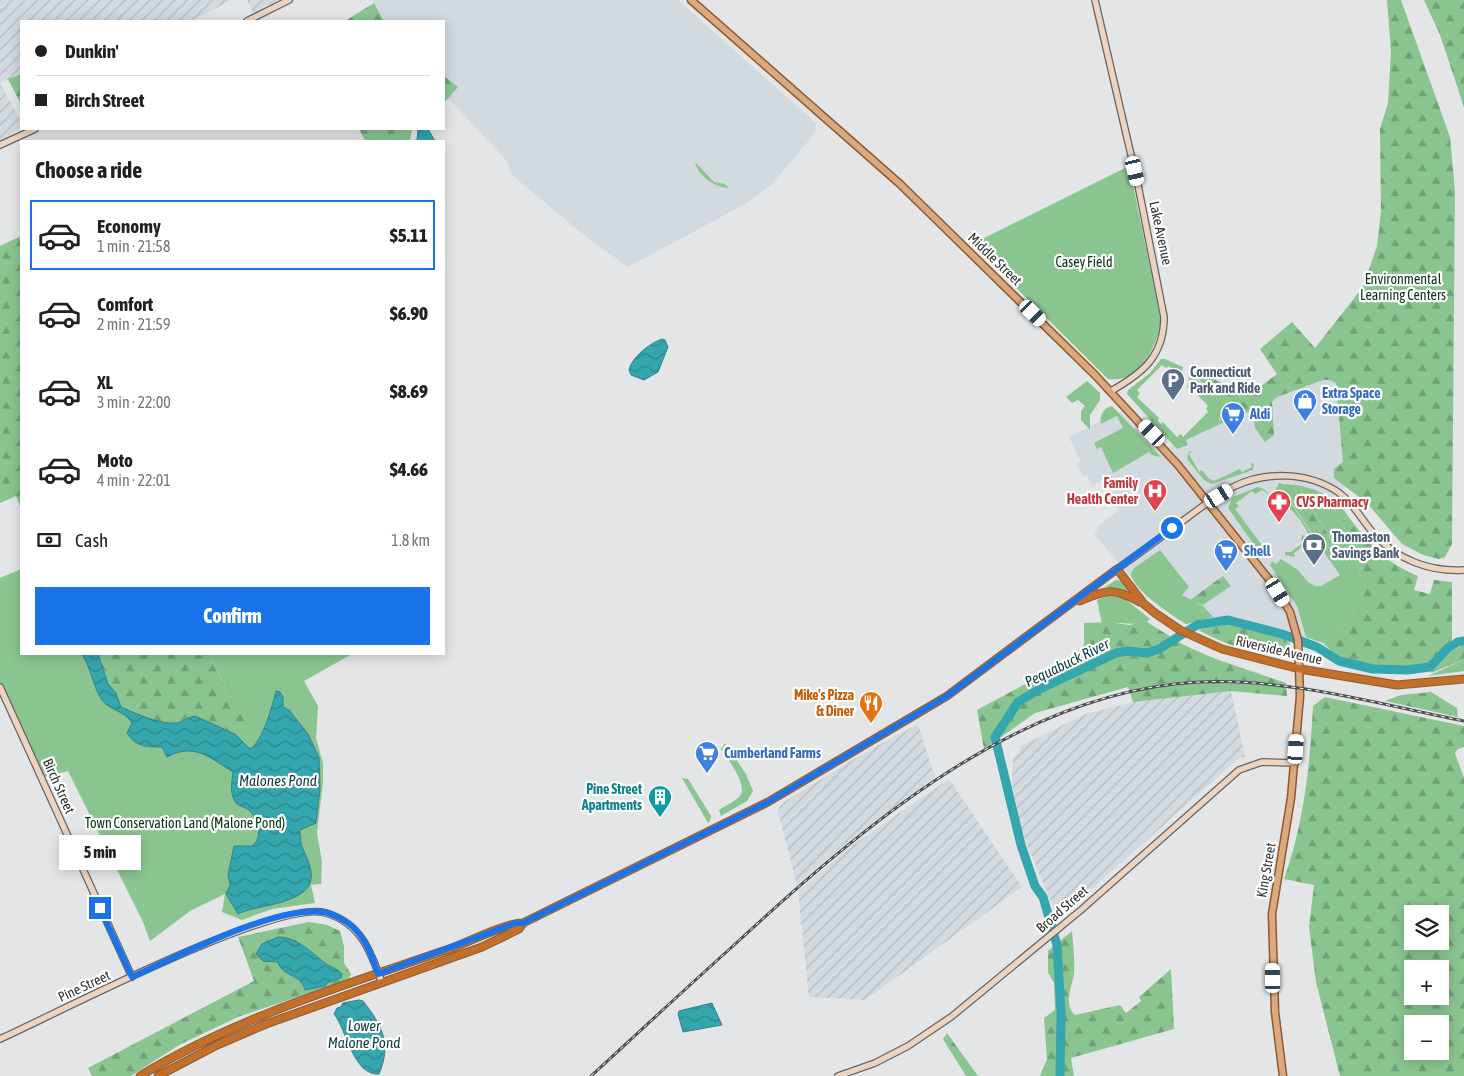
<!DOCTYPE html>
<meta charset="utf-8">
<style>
:root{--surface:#fff;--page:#f2f2f2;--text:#202124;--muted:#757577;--line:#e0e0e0;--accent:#1a73e8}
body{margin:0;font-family:"Asap Condensed",sans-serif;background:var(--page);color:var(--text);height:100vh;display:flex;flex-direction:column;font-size:19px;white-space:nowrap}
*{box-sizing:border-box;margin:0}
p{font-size:16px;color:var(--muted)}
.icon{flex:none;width:28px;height:28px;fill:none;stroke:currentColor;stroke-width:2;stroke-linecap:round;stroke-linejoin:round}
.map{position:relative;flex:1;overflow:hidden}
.drawer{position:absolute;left:20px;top:140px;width:425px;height:515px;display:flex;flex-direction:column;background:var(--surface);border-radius:0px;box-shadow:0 2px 12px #0003}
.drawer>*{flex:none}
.hud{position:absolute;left:20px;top:20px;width:425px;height:110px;border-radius:0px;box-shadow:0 2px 12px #0003;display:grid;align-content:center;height:110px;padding:0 15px;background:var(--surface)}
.buttons{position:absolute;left:1404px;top:905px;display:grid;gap:10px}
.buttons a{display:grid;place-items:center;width:45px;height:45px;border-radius:0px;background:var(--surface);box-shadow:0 2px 12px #0003;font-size:25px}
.end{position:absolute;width:22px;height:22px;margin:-11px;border:6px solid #1a73e8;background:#fff;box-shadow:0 0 0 2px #fff}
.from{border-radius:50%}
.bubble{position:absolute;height:35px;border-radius:0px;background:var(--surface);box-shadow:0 2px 12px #0003;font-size:16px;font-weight:800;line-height:35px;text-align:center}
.car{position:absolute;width:15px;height:30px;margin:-15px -8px;border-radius:6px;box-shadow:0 0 4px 1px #0007;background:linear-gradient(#fff 24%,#345 0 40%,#fff 0 76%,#345 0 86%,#fff 0)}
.hud b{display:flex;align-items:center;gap:18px;height:48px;font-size:19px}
.hud b+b{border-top:1px solid var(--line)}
.hud i{width:12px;height:12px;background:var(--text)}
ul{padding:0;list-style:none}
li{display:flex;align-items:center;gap:15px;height:70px;margin:0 10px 8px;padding:0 5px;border:2px solid transparent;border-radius:0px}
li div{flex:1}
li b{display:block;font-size:19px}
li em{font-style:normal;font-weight:800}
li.on{border-color:var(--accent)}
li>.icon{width:45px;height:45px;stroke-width:1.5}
h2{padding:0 15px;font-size:22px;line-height:60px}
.pay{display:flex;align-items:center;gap:12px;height:55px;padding:0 15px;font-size:19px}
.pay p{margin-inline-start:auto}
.primary-button{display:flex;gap:10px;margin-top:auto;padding:10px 15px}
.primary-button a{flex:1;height:58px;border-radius:0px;background:var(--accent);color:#fff;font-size:20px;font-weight:800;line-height:58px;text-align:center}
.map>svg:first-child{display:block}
.built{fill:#d2dae0}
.industrial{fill:url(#industrial-furrows)}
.green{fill:#8ac591}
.forest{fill:url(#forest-firs);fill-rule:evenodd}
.water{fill:url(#water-waves);stroke:#34848a}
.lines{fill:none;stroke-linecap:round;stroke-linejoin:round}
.river{stroke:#34a6ae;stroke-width:9}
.secondary-casing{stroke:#646567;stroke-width:8}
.primary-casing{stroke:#905a2f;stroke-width:9}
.highway-casing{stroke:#905a2f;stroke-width:9}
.secondary{stroke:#edd4c0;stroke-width:5.5}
.primary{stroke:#daa980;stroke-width:6}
.highway{stroke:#c26f2c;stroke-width:7}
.rail-casing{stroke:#4e4f50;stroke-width:3}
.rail{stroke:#fff;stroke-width:1;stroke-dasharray:4;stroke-linecap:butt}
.route{stroke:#1a73e8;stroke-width:6}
.labels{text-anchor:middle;stroke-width:4.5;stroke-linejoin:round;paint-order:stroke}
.street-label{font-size:14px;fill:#333435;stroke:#fff}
.park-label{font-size:14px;fill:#063411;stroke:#fff}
.service-label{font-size:14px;font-weight:bold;fill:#4e5e75;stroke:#fff;text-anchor:start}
.shop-label{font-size:14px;font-weight:bold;fill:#366cbe;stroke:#fff;text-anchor:start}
.health-label{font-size:14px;font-weight:bold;fill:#be3a42;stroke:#fff;text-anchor:end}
.food-label{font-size:14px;font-weight:bold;fill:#c56008;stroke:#fff;text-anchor:end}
.culture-label{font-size:14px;font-weight:bold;fill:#0d838f;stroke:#fff;text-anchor:end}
.water-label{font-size:15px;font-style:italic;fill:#093d41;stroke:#fff}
</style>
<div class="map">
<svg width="1464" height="1076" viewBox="0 0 1464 1076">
<defs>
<pattern id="industrial-furrows" width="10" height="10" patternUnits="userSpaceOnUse" patternTransform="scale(1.25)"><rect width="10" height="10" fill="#d2dae0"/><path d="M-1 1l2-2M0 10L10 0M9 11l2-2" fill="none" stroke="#b5bcc1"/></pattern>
<pattern id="forest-firs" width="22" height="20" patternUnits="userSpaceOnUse" patternTransform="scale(1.25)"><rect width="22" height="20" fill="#8ac591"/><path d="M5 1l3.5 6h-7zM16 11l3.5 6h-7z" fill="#71a177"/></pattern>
<pattern id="water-waves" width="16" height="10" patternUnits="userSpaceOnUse" patternTransform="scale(1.25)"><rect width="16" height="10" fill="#34a6ae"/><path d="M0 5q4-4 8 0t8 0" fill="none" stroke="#2d888e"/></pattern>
</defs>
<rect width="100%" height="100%" fill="#e3e5e6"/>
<path class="built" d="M372 0H678L810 118 816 124 815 133 772 184 747 203 628 267 579 231 512 175 507 161 448 98 457 87 444 76V21H384Z
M1338 375 1348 465 1342 473 1347 522 1334 637 1323 643 1228 617 1186 624 1174 617 1143 591 1094 534 1098 531 1096 528 1119 510 1116 506 1119 503 1103 480 1092 486 1087 475 1083 477 1077 464 1081 462 1069 437 1121 411 1159 452 1270 397Z"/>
<path class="industrial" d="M0 0H232L191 21H21V74L0 83 21 122V127L11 136 0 140Z
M247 0H278L253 13Z
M1231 691 1245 757 1239 758 1058 919 1021 830 1012 785 1013 759 1023 745 1085 714 1141 700Z
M918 724 935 777 842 846 797 885 778 812 779 808 784 802 862 754Z
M949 779 1022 887 865 1000 809 997 798 891 851 846Z"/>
<path class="green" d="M695 162 714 182 725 184 729 188C716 188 698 176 695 162Z
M1129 166 1161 320C1158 346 1139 384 1108 379L972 244Z
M1161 359H1165L1183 367 1182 371 1174 375 1172 374 1174 371 1169 366 1166 368 1162 365 1137 390 1140 393 1137 397 1159 418 1158 421 1161 424 1163 422 1177 437 1181 434 1183 437 1208 412 1206 409 1208 406 1191 388H1187L1190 374 1221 399 1223 406 1218 425 1186 440 1188 445 1177 449 1127 394 1128 390 1150 373Z
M1087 381 1100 393V400L1090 415V430L1081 420V411L1085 406 1078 400 1072 403 1066 397Z
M1112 406 1161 457 1152 455 1149 452 1113 473 1101 447 1097 449 1094 443 1123 428 1117 416 1101 424C1099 416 1104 407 1112 406Z
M1192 451 1189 454 1199 472 1202 470 1208 478 1214 481 1240 469 1242 472 1252 467 1251 463 1254 464 1253 470 1212 484 1204 480 1187 459 1189 452Z
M1279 483H1281C1291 507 1308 526 1320 548L1327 545 1344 570 1340 553 1297 485C1318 489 1336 498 1348 516L1342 521 1361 577V604L1323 643 1306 637 1297 606 1270 565 1272 561 1276 564 1281 559 1298 570 1308 582 1315 586H1321L1340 575 1323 551 1321 555 1319 552 1301 521 1277 494 1276 489Z
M1258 487 1264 489 1270 495 1262 490 1255 494 1252 491 1236 503 1239 506 1235 509 1267 552 1271 551 1262 556 1228 508 1233 497Z
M1302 535 1305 536 1309 546 1306 544 1294 553 1295 557 1285 555V552H1291L1304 542 1301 541Z
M1160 550 1189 587 1182 595 1203 606 1213 617 1186 624C1172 615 1132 590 1131 573L1134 568Z
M21 569V654H86L145 717 243 752 245 735 255 711 231 709 224 684 209 654H352L304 681 318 706 316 738 323 763V782L317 833 322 862 321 884 311 885 315 903 272 909 242 920 222 912 225 894 190 911 150 941 143 922 68 771 45 777 0 684V578Z
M1116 580 1121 581 1131 592 1105 587Z
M1107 596 1124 598 1150 619 1145 624C1131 625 1114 621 1102 624L1097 600Z
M1283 642 1290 643 1289 651 1282 655 1250 648Z
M1464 660V671L1428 676Z
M725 743 746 774 753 791 747 801 721 816 719 810C725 806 734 802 739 797 750 786 727 759 721 749Z
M682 778 688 779 690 782 711 816 710 821 708 823Z"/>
<path class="forest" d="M1387 0H1401L1450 137 1455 191 1452 544 1445 557 1439 559 1423 555 1402 544 1367 503 1334 478V469L1343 462 1336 383 1330 380H1323L1277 397 1272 402 1274 435 1265 442 1255 428 1253 414 1250 411 1218 425C1229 397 1213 392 1194 376L1195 369 1229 387 1250 394 1277 374 1260 349 1292 322 1315 348 1363 287 1377 246 1381 211 1380 129 1388 103 1391 52Z
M1424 0H1464V107L1440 35Z
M374 3 384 21H345Z
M21 74V104L8 79Z
M444 76 458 87 444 103Z
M359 129H412L410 141H365Z
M21 236V509L16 496 0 503V246Z
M1281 484 1297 485 1349 568 1344 570 1327 545 1321 548C1308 526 1293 507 1281 484Z
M1348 516C1368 543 1386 563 1418 576L1414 590 1430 594 1434 580 1452 582V639C1447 647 1434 663 1425 665 1409 671 1355 665 1340 658 1334 655 1328 647 1323 643L1361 604V577L1342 521Z
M1223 576 1231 586 1203 605 1190 600Z
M1109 622 1129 625 1147 622 1184 645 1213 658 1286 683 1287 696 1231 691 1133 702 1128 687 1035 713 984 749 977 710 1076 657 1084 644V623Z
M1228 624 1281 637 1290 643C1276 641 1264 647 1251 648 1234 649 1213 637 1198 630Z
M1464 645V660L1431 673V671L1451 651Z
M98 654H209L224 684 231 708 256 711 244 743 235 734 195 716C189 717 185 720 180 722 164 727 135 713 121 707L116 693 108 684Z
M1431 692 1457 708 1458 717 1385 701 1401 695Z
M1325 697 1464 726V747L1458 749 1455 753 1464 778V1076H1340L1316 982 1309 927 1314 885 1284 879C1304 824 1310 764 1313 706ZM1412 914H1440V941H1412ZM1412 969H1440V996H1412ZM1412 1024H1440V1051H1412Z
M309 922 327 925 340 931 344 946V963L351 974 348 980 238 1017 179 1045 131 1076H92L88 1068 254 981 238 937Z
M1072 931C1073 944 1075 960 1074 974 1072 987 1063 1003 1075 1015L1120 1005 1126 1013 1141 1001 1139 997 1171 969 1174 1029 1071 1058 1074 1076H1040L1047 1059 1044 1018 1055 1010 1054 982 1048 973V951Z
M947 1033 978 1076H966L943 1039Z"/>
<path class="water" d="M418 129H428L435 141H417Z
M662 339 665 340 668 347 658 372 644 380 631 375 629 370C632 357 650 343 662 339Z
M82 654H98L108 684 116 693 121 707C135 713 164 727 180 722 185 720 189 717 195 716L235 734 250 749C262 743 273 704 276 691L280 692 283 697V707L289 710 308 734 319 757 320 789 316 823 300 830C299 848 308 855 311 871 317 905 256 904 238 914L226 894 230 885 228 875 234 846H252C263 837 259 821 250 811 246 807 240 807 236 803 229 793 232 782 233 772 210 758 195 742 167 757L162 747C146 747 136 747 127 733L132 723C125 711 111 711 102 700 93 687 91 668 82 654Z
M278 937C297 937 311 952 325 963 330 967 337 968 342 974L341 978 327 983 325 986 305 990C302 974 282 977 278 962L263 961 256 954 262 944Z
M359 1000 363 1001C382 1025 392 1044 379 1074 353 1076 346 1028 334 1014L337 1008 341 1007 343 1003Z
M712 1003 722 1025 683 1032 678 1014 679 1011Z"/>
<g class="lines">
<path class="river" d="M1060 1076 1061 1013 1057 945 1043 897 1035 886 1021 845 995 737 1018 702 1040 689 1116 653 1128 651 1147 653 1159 649 1197 625 1228 620 1282 634 1317 647 1339 661 1373 669 1407 670 1430 667 1448 648 1458 642 1464 641"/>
<g class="secondary-casing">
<path id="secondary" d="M1095 0 1138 185 1164 317C1164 356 1143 373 1111 391
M247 21 289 0
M0 145 35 129
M1117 569C1141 552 1164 535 1188 517 1203 506 1218 494 1235 486 1267 471 1308 472 1338 492 1354 503 1362 521 1375 535 1398 560 1430 572 1464 570
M0 687 132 977
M0 1039C56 1014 277 898 326 913 361 923 371 952 382 983
M838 1076 875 1063 908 1046 951 1017 1081 910 1239 770 1262 762 1295 763"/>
</g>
<g class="primary-casing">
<path id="primary" d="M691 0 900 184 1095 375 1178 465 1275 587 1290 612 1298 640 1300 696 1291 798 1272 914 1275 1012 1283 1076"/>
</g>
<g class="highway-casing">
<path id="highway" d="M1080 601C1106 589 1115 588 1140 602
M140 1076C237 1017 345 985 452 948 468 942 509 922 523 923L768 802 947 696 1117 569 1144 604 1155 613 1180 630 1222 649 1300 669 1397 685 1464 679
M158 1076 217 1045 266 1024 482 947 519 929 523 923"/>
</g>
<use href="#secondary" class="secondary"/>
<use href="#primary" class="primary"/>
<use href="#highway" class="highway"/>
<g class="rail-casing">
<path id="rail" d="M591 1076C638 1033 685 989 733 946 860 829 1018 691 1199 682 1288 678 1378 704 1464 721"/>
</g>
<use href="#rail" class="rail"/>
</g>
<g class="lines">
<path class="route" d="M100 908 132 977C179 956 273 906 323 912 332 913 346 921 353 927 367 940 372 957 378 974L516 923H523L768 802 947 696 1172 528"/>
</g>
<defs>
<g id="parking-pin" transform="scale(1.25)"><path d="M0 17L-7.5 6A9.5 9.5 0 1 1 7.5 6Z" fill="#5c6f8a" stroke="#fff"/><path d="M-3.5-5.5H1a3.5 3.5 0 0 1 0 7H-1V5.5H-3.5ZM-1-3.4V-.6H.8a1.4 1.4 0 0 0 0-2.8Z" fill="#fff"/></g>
<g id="shop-pin" transform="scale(1.25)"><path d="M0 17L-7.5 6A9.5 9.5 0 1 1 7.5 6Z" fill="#3f7fe0" stroke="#fff"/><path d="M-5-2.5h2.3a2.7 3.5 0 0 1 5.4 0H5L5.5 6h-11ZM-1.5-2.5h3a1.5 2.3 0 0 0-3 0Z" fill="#fff"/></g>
<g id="supermarket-pin" transform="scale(1.25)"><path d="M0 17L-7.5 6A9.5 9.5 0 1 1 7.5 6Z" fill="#3f7fe0" stroke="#fff"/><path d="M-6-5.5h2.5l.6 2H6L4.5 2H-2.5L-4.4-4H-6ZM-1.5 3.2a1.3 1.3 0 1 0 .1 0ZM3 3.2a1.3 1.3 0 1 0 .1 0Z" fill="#fff"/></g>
<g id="hospital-pin" transform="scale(1.25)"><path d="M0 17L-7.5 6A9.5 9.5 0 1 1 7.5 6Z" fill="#e0444e" stroke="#fff"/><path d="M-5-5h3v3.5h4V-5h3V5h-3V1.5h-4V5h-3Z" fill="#fff"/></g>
<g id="pharmacy-pin" transform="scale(1.25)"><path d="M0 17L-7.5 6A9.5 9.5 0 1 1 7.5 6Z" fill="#e0444e" stroke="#fff"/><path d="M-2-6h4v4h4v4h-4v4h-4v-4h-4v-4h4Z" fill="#fff"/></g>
<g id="bank-pin" transform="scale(1.25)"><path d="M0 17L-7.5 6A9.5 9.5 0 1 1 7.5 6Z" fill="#5c6f8a" stroke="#fff"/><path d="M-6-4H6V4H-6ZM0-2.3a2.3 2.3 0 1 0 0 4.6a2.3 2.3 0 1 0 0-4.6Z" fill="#fff"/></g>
<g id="restaurant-pin" transform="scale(1.25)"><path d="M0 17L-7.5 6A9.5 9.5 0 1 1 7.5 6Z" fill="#e8710a" stroke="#fff"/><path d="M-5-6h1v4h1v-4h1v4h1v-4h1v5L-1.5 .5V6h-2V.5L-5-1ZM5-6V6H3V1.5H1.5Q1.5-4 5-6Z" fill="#fff"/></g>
<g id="building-pin" transform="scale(1.25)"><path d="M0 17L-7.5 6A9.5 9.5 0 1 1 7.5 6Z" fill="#0f9aa8" stroke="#fff"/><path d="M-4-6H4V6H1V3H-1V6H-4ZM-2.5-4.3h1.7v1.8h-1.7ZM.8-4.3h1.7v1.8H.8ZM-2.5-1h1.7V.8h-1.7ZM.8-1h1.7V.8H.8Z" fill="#fff"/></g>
</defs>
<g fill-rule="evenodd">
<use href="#parking-pin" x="1173" y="380"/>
<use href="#shop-pin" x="1305" y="401"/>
<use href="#supermarket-pin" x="1233" y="414"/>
<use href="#hospital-pin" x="1155" y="491"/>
<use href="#pharmacy-pin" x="1279" y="502"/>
<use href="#bank-pin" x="1314" y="545"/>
<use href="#supermarket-pin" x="1226" y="551"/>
<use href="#restaurant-pin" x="871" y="703"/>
<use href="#supermarket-pin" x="707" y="753"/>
<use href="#building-pin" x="660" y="797"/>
</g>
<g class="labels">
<g class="street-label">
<text transform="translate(1161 233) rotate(78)" y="5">Lake Avenue</text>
<text transform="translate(995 259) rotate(44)" y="5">Middle Street</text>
<text transform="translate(1279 650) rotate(13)" y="5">Riverside Avenue</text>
<text transform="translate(59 786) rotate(66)" y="5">Birch Street</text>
<text transform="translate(1266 870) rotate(-80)" y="5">King Street</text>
<text transform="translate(1062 909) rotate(-41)" y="5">Broad Street</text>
<text transform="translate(84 986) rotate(-25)" y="5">Pine Street</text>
</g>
<g class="park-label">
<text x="1084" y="267">Casey Field</text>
<text x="1403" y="284">Environmental<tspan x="1403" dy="16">Learning Centers</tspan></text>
<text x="185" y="828">Town Conservation Land (Malone Pond)</text>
</g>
<g class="service-label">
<text x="1190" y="377">Connecticut<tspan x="1190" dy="16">Park and Ride</tspan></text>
<text x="1332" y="542">Thomaston<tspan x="1332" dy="16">Savings Bank</tspan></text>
</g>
<g class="shop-label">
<text x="1322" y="398">Extra Space<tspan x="1322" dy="16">Storage</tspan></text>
<text x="1250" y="419">Aldi</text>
<text x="1244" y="556">Shell</text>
<text x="724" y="758">Cumberland Farms</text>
</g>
<g class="health-label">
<text x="1138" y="488">Family<tspan x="1138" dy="16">Health Center</tspan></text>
<text x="1296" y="507" text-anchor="start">CVS Pharmacy</text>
</g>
<g class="food-label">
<text x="854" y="700">Mike's Pizza<tspan x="854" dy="16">&amp; Diner</tspan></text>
</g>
<g class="culture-label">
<text x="642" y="794">Pine Street<tspan x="642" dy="16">Apartments</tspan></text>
</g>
<g class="water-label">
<text transform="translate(1067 663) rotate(-26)" y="5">Pequabuck River</text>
<text x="278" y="786">Malones Pond</text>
<text x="364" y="1031">Lower<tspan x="364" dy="17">Malone Pond</tspan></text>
</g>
</g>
</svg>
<div class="buttons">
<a><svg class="icon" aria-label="layers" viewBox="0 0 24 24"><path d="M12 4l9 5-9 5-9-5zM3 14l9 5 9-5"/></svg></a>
<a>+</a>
<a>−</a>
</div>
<i class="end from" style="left:1172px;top:528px"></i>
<i class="end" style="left:100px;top:908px"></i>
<div class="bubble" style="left:59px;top:835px;width:82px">5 min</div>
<i class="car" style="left:1135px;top:171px;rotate:167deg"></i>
<i class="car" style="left:1033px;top:313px;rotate:134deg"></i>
<i class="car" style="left:1152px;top:433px;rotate:316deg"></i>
<i class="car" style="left:1219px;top:496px;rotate:59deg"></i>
<i class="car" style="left:1278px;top:592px;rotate:149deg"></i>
<i class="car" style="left:1296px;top:749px;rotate:4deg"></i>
<i class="car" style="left:1273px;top:978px;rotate:359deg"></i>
<div class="hud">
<b><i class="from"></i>Dunkin'</b>
<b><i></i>Birch Street</b>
</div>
<section class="drawer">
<h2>Choose a ride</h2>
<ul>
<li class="on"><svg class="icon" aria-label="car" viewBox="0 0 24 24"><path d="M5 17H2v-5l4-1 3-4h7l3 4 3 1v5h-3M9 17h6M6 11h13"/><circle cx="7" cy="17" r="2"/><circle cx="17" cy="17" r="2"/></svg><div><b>Economy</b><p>1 min · 21:58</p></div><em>$5.11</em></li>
<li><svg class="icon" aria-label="car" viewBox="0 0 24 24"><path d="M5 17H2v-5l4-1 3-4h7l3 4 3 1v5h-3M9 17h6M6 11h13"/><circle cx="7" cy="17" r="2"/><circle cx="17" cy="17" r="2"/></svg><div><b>Comfort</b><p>2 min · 21:59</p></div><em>$6.90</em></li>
<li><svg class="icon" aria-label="car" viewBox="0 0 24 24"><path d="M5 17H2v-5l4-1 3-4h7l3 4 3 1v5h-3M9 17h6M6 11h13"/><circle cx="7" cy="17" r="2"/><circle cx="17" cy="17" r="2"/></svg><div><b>XL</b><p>3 min · 22:00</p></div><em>$8.69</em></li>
<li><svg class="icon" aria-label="car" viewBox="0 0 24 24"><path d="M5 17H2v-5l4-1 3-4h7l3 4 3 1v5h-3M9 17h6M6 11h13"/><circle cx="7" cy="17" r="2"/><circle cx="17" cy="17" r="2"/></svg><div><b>Moto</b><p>4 min · 22:01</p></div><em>$4.66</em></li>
</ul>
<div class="pay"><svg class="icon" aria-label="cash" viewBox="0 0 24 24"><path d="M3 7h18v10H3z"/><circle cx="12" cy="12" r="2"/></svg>Cash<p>1.8 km</p></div>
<div class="primary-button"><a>Confirm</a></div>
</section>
</div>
